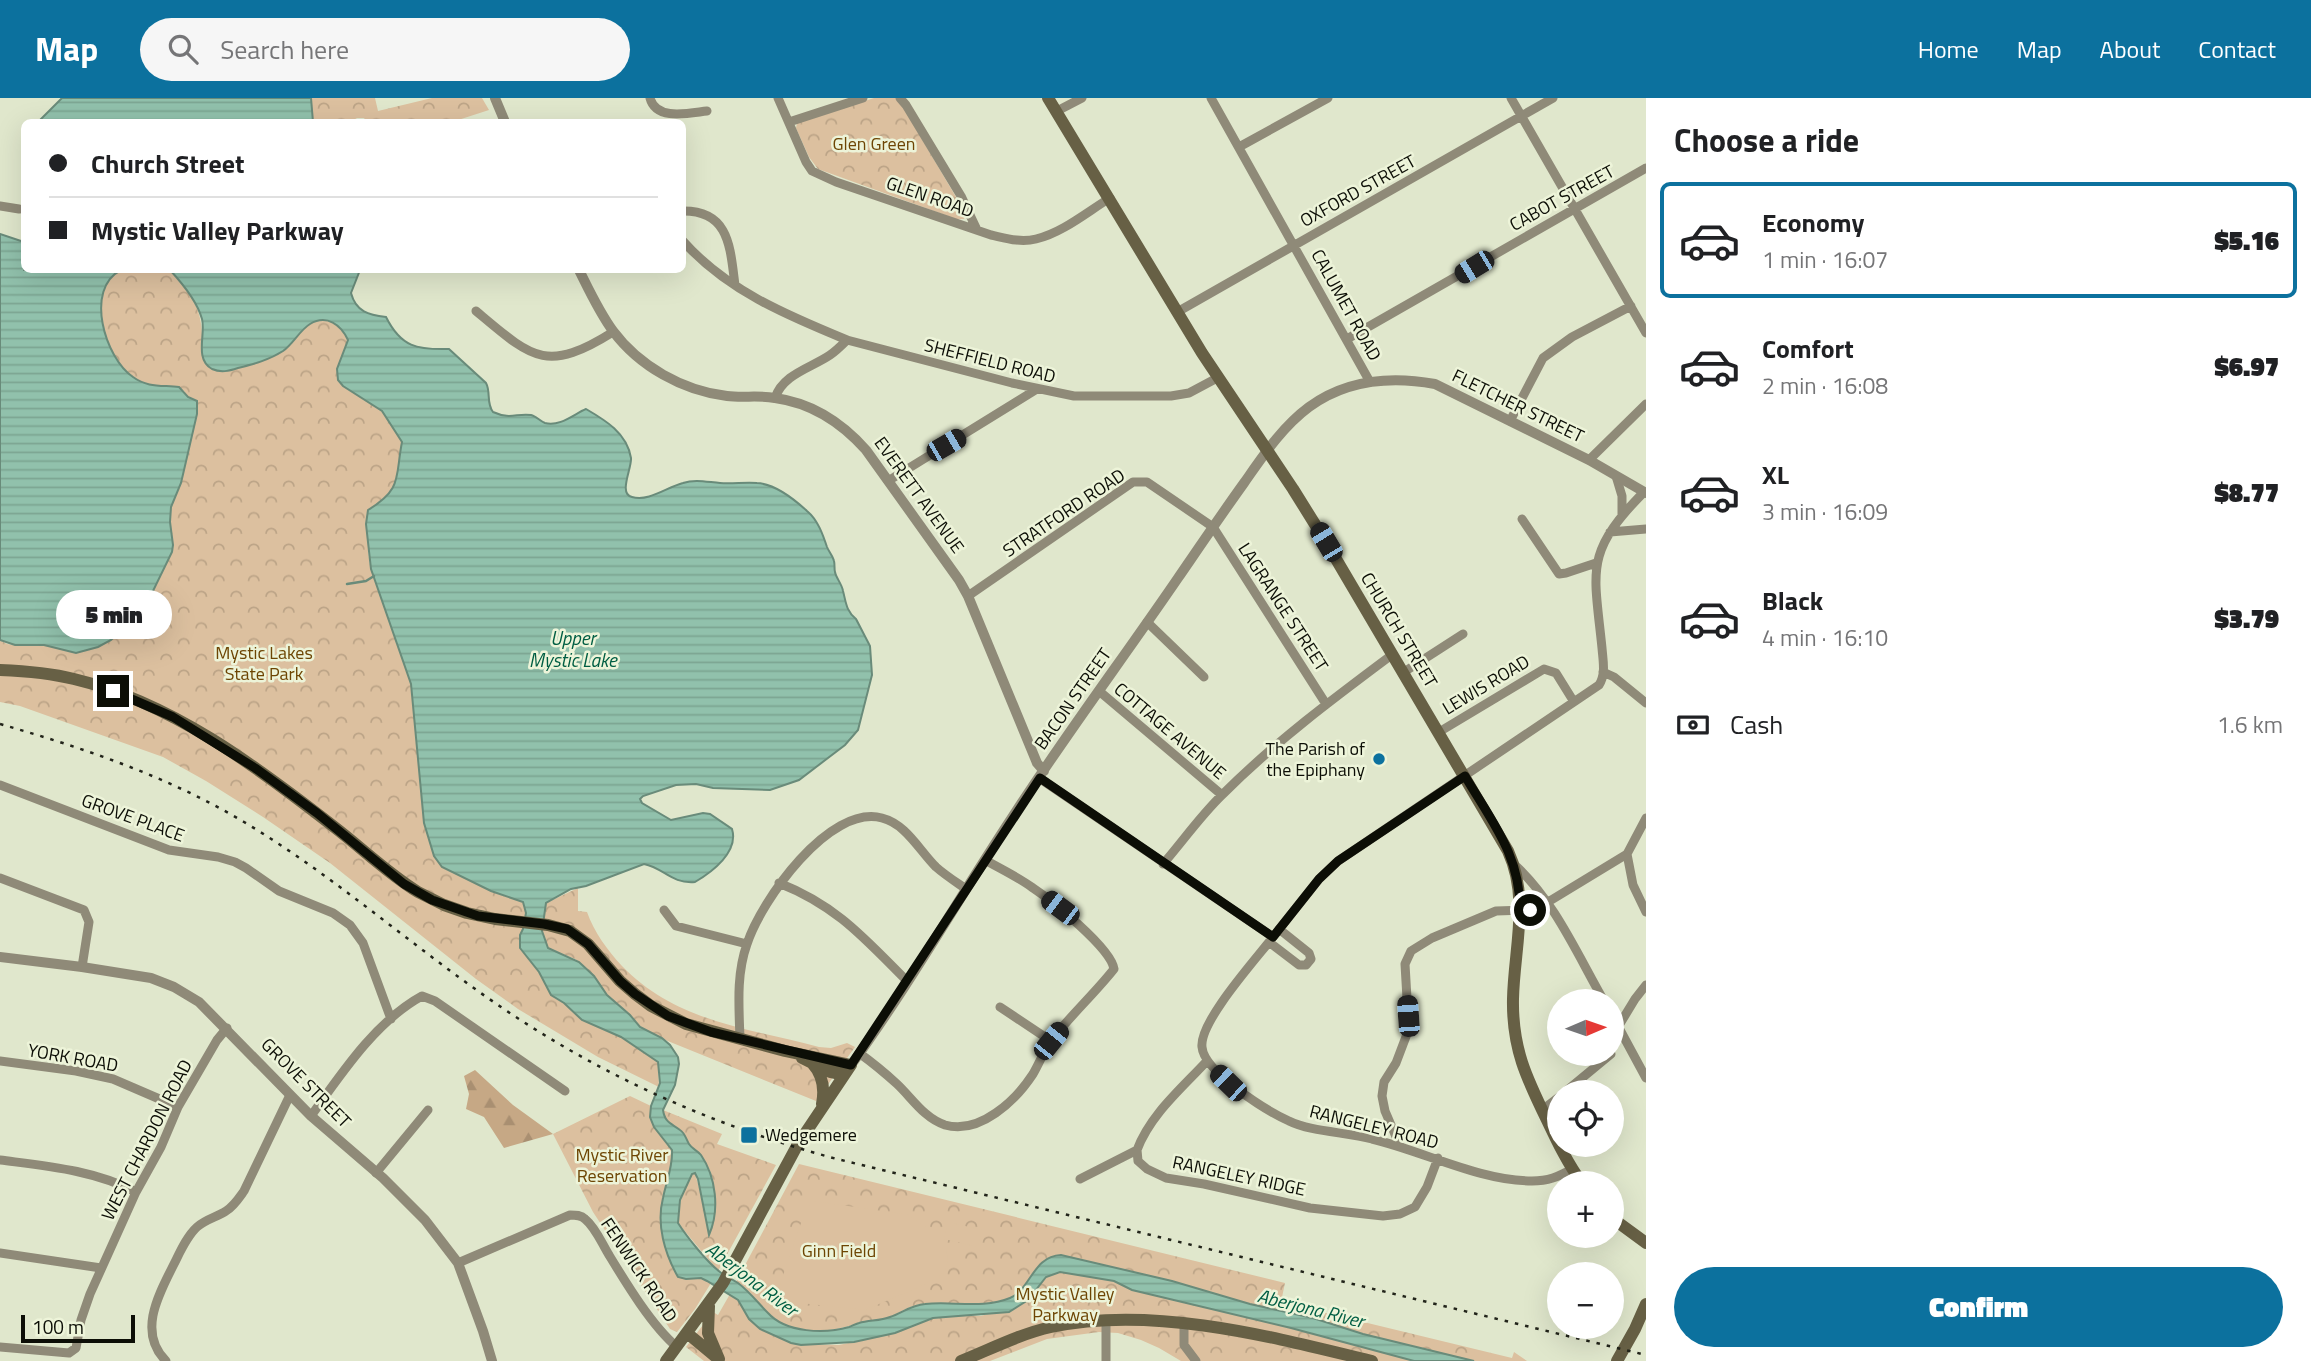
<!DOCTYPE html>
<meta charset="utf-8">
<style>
:root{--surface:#fff;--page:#f6f6f6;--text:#202124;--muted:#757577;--line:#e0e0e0;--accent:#0c719e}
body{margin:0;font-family:"Titillium Web",sans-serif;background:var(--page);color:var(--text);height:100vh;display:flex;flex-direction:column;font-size:26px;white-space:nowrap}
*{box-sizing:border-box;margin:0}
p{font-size:23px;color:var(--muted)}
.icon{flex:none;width:38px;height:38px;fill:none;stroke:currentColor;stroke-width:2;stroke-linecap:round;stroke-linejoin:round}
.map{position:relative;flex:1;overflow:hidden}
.panel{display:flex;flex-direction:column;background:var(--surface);width:665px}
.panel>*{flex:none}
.guide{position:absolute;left:21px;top:21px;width:665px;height:154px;border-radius:10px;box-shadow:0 7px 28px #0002;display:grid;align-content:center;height:154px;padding:0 28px;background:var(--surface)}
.needle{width:46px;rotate:88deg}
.buttons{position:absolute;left:1547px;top:891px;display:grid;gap:14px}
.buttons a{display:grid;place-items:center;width:77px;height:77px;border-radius:50%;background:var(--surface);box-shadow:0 7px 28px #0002;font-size:35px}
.scale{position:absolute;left:21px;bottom:18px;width:114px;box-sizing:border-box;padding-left:7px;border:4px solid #0c0e06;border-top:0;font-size:19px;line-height:24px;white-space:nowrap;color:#0c0e06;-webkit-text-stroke:5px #edf4d9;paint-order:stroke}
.end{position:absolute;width:32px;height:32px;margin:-16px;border:9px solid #0c0e06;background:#fff;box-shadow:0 0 0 4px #fff}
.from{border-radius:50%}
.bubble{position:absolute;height:49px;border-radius:24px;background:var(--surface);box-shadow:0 7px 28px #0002;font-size:23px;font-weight:800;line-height:49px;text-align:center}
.car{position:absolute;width:21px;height:42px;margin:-21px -10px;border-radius:9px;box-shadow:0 0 5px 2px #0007;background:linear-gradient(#222 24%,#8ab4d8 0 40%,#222 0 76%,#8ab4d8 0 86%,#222 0)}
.guide b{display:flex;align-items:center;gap:24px;height:66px;font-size:26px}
.guide b+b{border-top:2px solid var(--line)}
.guide i{width:18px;height:18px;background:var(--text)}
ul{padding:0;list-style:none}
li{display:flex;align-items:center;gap:21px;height:116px;margin:0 14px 10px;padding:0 14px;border:4px solid transparent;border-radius:10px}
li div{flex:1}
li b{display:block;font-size:26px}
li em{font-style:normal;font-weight:800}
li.selected{border-color:var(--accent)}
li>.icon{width:63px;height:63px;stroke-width:1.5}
h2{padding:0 28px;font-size:32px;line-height:84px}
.pay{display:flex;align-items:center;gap:18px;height:77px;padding:0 28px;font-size:26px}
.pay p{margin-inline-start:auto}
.primary-button{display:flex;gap:14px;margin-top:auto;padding:14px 28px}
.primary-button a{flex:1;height:80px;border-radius:42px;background:var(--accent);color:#fff;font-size:28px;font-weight:800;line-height:80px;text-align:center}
header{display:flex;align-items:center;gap:42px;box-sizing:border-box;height:98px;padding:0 35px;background:var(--accent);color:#fff}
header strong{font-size:33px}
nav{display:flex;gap:38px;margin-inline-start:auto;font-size:24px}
.search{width:490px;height:63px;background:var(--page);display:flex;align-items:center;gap:18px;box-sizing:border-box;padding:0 24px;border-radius:38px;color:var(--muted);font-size:26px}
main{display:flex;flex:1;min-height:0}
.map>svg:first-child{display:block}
.forest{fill:url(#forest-firs)}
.park{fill:url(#park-crowns)}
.pitch{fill:#dcc09f}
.water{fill:url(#water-rules);stroke:#698b7a;stroke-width:2}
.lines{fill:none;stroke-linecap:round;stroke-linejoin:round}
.stream{stroke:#698b7a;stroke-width:2.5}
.minor{stroke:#8f8a78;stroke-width:9}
.tertiary{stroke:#8f8a78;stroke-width:10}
.secondary{stroke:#676045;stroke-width:12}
.rail{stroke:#22241a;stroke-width:2.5;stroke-dasharray:3.5 7;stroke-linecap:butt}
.route{stroke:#0c0e06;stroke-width:9}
.poi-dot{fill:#0c719e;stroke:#edf4d9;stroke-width:2.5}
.labels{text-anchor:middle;stroke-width:5;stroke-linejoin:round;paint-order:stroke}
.park-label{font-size:18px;fill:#6d4503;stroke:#edf4d9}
.street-label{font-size:18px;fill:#0c0e06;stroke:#edf4d9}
.poi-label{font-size:18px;fill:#0c0e06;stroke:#edf4d9;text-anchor:end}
.water-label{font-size:19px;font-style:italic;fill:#005e43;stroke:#edf4d9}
</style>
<header>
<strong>Map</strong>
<div class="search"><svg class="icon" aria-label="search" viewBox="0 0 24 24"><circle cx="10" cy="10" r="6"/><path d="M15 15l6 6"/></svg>Search here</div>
<nav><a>Home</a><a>Map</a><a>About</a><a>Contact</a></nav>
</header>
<main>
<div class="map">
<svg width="1646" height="1263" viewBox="0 0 1646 1263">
<defs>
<pattern id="forest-firs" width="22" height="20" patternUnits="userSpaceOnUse" patternTransform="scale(1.75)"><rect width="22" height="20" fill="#c6a885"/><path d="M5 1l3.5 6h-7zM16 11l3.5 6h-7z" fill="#a98f71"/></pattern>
<pattern id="park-crowns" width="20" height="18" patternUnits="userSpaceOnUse" patternTransform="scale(1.75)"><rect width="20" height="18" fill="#dcc09f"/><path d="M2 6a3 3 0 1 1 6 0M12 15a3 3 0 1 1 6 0" fill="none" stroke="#bca487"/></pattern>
<pattern id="water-rules" width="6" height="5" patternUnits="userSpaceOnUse" patternTransform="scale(1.75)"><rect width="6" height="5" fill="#91c1ac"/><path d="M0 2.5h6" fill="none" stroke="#7ca592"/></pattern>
</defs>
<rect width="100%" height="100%" fill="#e0e7cc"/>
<path class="forest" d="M475 972 513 1007 553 1036 504 1050 484 1019 466 1011 469 996 464 978Z"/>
<path class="park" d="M311 0H375L378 13 432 0H482L489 12 452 24H359L365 20H357L350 24H313Z
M874 0H896L900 4 966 116 964 121H956L818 71 809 59 796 30 797 25Z
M121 172H170L172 173C196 203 204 214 202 254L223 274C243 270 263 264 280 254 292 247 298 234 308 227 326 215 340 227 349 242L338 282 343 288 382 313 402 344C396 372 402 395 370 410 369 430 366 452 371 471 373 478 377 484 379 491 388 524 403 553 411 586L421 692 434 758 491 793 524 804 526 814 520 850 539 874 548 892 554 900 564 905 582 922 621 939 658 964 659 989 598 959 518 911 476 881 330 765 263 719 206 683 163 659 20 608 0 604V542L7 546 21 548 44 547 76 555 99 549 111 542 124 530 152 495 172 454 173 447 170 424 171 409 181 385 197 316 184 293C167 286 149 291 133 279 105 260 84 191 121 172Z
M578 790V813L587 814C594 834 608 853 622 868 676 924 748 930 819 949L831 950 847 945 855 949 816 1003 648 935 640 929 630 917 607 897 584 869 575 861 548 850 542 833 546 805Z
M630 998 651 1008C647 1036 671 1038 672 1056 673 1072 666 1085 663 1100 655 1132 665 1157 686 1181L701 1180 711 1185 695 1211 677 1234 670 1231 593 1114 553 1036Z
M663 1012 722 1036 717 1046 776 1067 718 1173 678 1125 680 1105 690 1078 695 1075 707 1118 708 1136C716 1119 716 1094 711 1076 708 1065 699 1057 692 1050 687 1045 686 1036 680 1032 671 1025 665 1025 663 1012Z
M799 1066 1285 1185 1281 1204 1512 1260 1514 1254 1527 1263H1474L1363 1236 1313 1220 1250 1206 1172 1183 1061 1157C1031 1161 1032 1191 1009 1200 982 1211 953 1203 924 1206 907 1207 895 1219 879 1223 872 1224 865 1223 858 1225 830 1235 796 1238 771 1218 758 1208 749 1194 736 1184Z
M1064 1174 1114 1183 1132 1192 1291 1230 1414 1263H1181L1159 1250 1141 1242 1118 1235 1099 1234 1047 1241 990 1263H704L686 1249 713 1214 718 1217 730 1196 741 1205 749 1221 760 1231 796 1246 839 1247 890 1236 933 1220 958 1217 981 1218 1028 1202 1046 1179 1052 1175Z"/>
<path class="pitch" d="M814 1103 909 1117 928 1131 946 1152 948 1161 945 1174 926 1186 865 1212 791 1204 779 1191 781 1183 801 1125V1116Z
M948 1124 982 1132 978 1149 944 1141Z"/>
<path class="water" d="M62 0H311L313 24H38Z
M0 136 24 144V172H121C84 191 105 260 133 279 148 290 162 287 179 289L188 299 197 303V316L181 385 171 409 170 424 173 447 172 454 152 495 131 523 111 542 98 549 76 555 44 547H15L0 542Z
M170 172H360L351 195C356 214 369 217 386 219 401 249 417 252 449 251L486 285C491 294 486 305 493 314 511 322 516 315 531 317 536 318 540 323 545 325 560 329 574 316 586 311 605 322 627 335 631 360 632 370 618 396 632 399 649 404 667 389 683 385 695 381 707 384 720 385 732 386 745 384 757 385 775 386 794 401 807 413 818 422 823 437 827 449 829 454 833 458 834 463 835 467 834 470 835 474 836 480 842 486 843 493 846 504 846 513 856 521L870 548 872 577 858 632 845 647 799 682 770 692 713 690 696 686 676 687 643 698 640 701 642 705 671 722 703 715 710 716 732 731C739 754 712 774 695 784 671 786 664 770 644 766L586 788 571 791 546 805 542 833 548 850 579 864 594 878 607 897 630 917 640 929 662 940 670 947 678 959 679 966 675 987 663 1012C665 1025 671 1025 680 1032 685 1035 686 1041 689 1046 692 1051 697 1052 701 1057 716 1079 720 1112 709 1137L698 1081 695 1075 692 1076 680 1102 678 1125C687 1139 707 1164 720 1174 725 1178 732 1181 738 1185 750 1194 758 1205 768 1215 786 1235 825 1236 849 1229 852 1228 855 1226 859 1225 869 1222 880 1223 890 1219 902 1215 911 1207 925 1206 953 1203 983 1211 1010 1200 1031 1191 1033 1158 1061 1157L1172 1183 1250 1206 1313 1220 1363 1236 1474 1263H1414L1291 1230 1132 1192 1114 1183 1060 1174 1046 1179 1028 1202 1009 1214 933 1220 895 1235 854 1244 801 1247 791 1245 760 1231 749 1221 738 1202 707 1183 701 1180 686 1181 678 1179C665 1156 656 1127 663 1100 666 1084 673 1069 672 1052L654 1029 650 1019 651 1008 660 985 658 964 621 939 582 922 564 905 551 897 539 874 520 850V837L523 831 526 815 523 804 491 793 442 769 434 758 424 725 411 586 371 471 366 426 368 412C403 391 395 379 402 344L382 313 343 288 338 282 337 271 348 242C341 227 327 216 310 226 300 232 293 246 283 253 269 262 254 266 238 270 229 273 221 275 212 271 194 261 206 236 202 221 197 203 182 185 170 172Z"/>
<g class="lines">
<path class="stream" d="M347 486 366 483 374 478"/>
<path class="minor" d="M650 0C656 23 689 15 707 13
M778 0 806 64 812 73 836 84 991 137C1005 140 1020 145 1036 141 1062 135 1087 114 1110 100
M900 0 906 7 961 98 977 132
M1211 0 1370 284
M1511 0 1646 235
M1057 13 1082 0
M789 24 863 0
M1239 49 1328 0
M0 108 19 111
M682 113C730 112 730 150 735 187
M682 142C726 192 786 217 847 242
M476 213C532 260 546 276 613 234
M1179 213 1553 0
M1347 241 1646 70
M775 300C783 276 811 270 830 257 836 253 842 247 847 242L1012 285 1074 298H1171L1189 295 1219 279
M1510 323 1543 260 1572 239 1631 208
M1589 362 1646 306
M1616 378 1622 398V417
M888 383 1037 291
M1522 421 1559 476 1566 475 1596 465
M1610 434 1646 431
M968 498 1133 384H1147L1213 429 1326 606
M1147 524 1204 579
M1404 574 1463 536
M1603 574 1614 579 1646 605
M1099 593 1222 697
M1439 634 1544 571 1556 575 1574 604
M1039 680 1273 839 1319 781 1338 763 1599 587C1606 576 1603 563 1602 550 1594 471 1584 455 1644 394
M0 687 169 752 218 759 235 764 246 770 279 793 333 815 350 827 363 845 391 921
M1627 756 1633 787 1646 814
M1163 766C1183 743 1201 717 1223 696 1275 644 1334 600 1393 556
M1515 767C1555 804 1577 856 1604 903
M0 780 84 812 89 824 82 869
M779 785C837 808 864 840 907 883
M664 812 676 828 747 846
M1273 839C1256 861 1199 924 1202 949 1204 974 1267 1013 1289 1023 1311 1034 1347 1034 1372 1041 1423 1053 1480 1083 1532 1083 1548 1083 1558 1079 1572 1071
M1269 844 1299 867H1306L1311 861 1309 855 1279 831
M1000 909 1051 943
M1612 917 1646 980
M1618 929 1635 901 1646 887
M740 941C739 909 736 877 747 846 761 803 829 706 882 720 906 726 919 752 936 769 945 777 956 784 966 791
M859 955C873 965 885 975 897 986 912 1000 924 1020 945 1027 980 1037 1016 1002 1033 976 1040 964 1045 950 1054 939 1073 915 1095 895 1114 871 1111 850 1051 802 1033 790 1018 779 1001 771 985 762
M0 963 76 973 113 981 178 1009
M1565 994 1611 956
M1542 1012 1559 999
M311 1018C341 976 376 923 422 898L435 903 565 993
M1400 1048 1385 1013 1382 998 1384 984 1396 965 1407 936 1408 918 1405 866 1411 853 1432 840 1496 813 1530 812 1548 804 1627 756 1646 720
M1137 1052 1138 1063 1147 1071 1166 1080 1204 1086 1310 1110 1383 1118 1400 1116 1415 1109 1427 1089 1438 1060
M0 1062C46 1068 94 1072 136 1094
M376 1075 428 1012
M1080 1081 1137 1052C1150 1017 1181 991 1206 964
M0 1155 101 1170
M458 1165 570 1117C576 1117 581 1117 585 1121 596 1130 602 1146 609 1157 626 1185 652 1228 677 1249
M1106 1223V1263
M1184 1226V1247L1196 1263
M0 1249 69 1255 76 1250 81 1222 90 1196 136 1094 161 1049 178 1009 217 942 227 930
M166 1263C137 1234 159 1196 174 1166 180 1154 187 1138 197 1129 206 1121 217 1119 226 1113 234 1108 239 1100 244 1093L290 997"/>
<path class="tertiary" d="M495 0 505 24
M579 172C589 192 599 214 613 233 639 268 683 293 727 298 743 300 759 297 775 300 812 305 842 325 866 352L959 482 968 498 1037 665 1044 673
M0 859 82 869 151 880 174 889 199 904 311 1018 383 1080 425 1122 458 1165 483 1233 492 1263
M851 967C910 886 960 798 1015 715 1067 635 1124 559 1178 480 1200 448 1221 417 1244 385 1263 358 1282 329 1309 309 1346 282 1391 278 1435 286L1589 362 1646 395"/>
<path class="secondary" d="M1048 0 1202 255 1293 391 1326 444 1508 753C1530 801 1514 851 1513 901 1512 951 1527 981 1548 1024 1558 1045 1568 1066 1582 1085
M0 572C25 573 50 575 74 581 171 604 256 668 333 728 362 750 387 775 418 794L444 807 467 815 495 821 548 827 570 833 588 846 620 883 635 896 651 908 686 926 785 953 851 967 798 1046 723 1185 666 1263
M802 960 830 974 844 977
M812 965C823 977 825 991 822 1006
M1612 1120 1646 1145
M709 1208 708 1235 719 1261
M687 1235 716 1259
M961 1263C991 1251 1020 1236 1051 1229 1153 1207 1273 1239 1372 1263
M1617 1263 1635 1231 1646 1206"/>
<path class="rail" d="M0 626C84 650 169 679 244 724 341 782 425 860 519 921 617 985 724 1031 837 1061L1646 1257"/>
</g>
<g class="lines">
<path class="route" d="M113 593 173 619 255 670 317 715 404 786 432 802 478 818 544 826 567 831 588 846 620 883 635 896 668 918 711 934 851 967 1040 680 1273 839 1319 781 1338 763 1465 678C1492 724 1521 758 1520 814L1530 812"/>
</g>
<g class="poi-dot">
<circle cx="1379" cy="661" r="7"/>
<rect x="740" y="1028" width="18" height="18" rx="3.5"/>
</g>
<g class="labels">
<g class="park-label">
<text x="874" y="52">Glen Green</text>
<text x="264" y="561">Mystic Lakes<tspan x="264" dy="21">State Park</tspan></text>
<text x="622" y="1063">Mystic River<tspan x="622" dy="21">Reservation</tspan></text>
<text x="839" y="1159">Ginn Field</text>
<text x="1065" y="1202">Mystic Valley<tspan x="1065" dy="21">Parkway</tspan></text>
</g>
<g class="street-label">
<text transform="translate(1358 93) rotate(-29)" y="6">OXFORD STREET</text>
<text transform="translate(930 99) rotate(19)" y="6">GLEN ROAD</text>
<text transform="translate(1562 100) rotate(-29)" y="6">CABOT STREET</text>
<text transform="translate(1346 207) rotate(61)" y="6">CALUMET ROAD</text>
<text transform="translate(990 263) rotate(14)" y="6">SHEFFIELD ROAD</text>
<text transform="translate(1518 308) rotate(26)" y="6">FLETCHER STREET</text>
<text transform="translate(919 397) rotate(54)" y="6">EVERETT AVENUE</text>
<text transform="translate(1064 415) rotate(-34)" y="6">STRATFORD ROAD</text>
<text transform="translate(1283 509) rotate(57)" y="6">LAGRANGE STREET</text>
<text transform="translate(1399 532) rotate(59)" y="6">CHURCH STREET</text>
<text transform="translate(1486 587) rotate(-31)" y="6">LEWIS ROAD</text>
<text transform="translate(1073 601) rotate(-55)" y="6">BACON STREET</text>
<text transform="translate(1170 633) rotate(40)" y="6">COTTAGE AVENUE</text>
<text transform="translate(133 720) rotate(20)" y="6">GROVE PLACE</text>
<text transform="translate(73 960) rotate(10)" y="6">YORK ROAD</text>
<text transform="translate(306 985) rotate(45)" y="6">GROVE STREET</text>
<text transform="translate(1374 1029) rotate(14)" y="6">RANGELEY ROAD</text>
<text transform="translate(147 1042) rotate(-63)" y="6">WEST CHARDON ROAD</text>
<text transform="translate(1239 1078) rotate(12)" y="6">RANGELEY RIDGE</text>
<text transform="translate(639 1172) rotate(56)" y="6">FENWICK ROAD</text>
</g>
<g class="poi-label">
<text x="1365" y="657">The Parish of<tspan x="1365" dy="21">the Epiphany</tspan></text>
<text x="765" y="1043" text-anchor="start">Wedgemere</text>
</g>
<g class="water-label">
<text x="573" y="547">Upper<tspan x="573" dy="22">Mystic Lake</tspan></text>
<text transform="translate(752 1181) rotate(37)" y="7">Aberjona River</text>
<text transform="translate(1311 1210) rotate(14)" y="7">Aberjona River</text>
</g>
</g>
</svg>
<div class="buttons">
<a><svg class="needle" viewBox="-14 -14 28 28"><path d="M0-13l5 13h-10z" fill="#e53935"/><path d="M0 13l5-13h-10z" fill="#757577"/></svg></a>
<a><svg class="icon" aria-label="locate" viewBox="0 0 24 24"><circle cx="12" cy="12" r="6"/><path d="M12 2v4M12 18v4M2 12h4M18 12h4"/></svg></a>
<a>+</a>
<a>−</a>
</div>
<div class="scale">100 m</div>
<i class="end from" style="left:1530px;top:812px"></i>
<i class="end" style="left:113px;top:593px"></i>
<div class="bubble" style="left:56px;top:492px;width:116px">5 min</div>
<i class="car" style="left:1474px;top:169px;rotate:239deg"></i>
<i class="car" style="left:946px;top:347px;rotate:60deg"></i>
<i class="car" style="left:1326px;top:444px;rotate:329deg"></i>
<i class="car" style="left:1060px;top:810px;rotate:307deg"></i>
<i class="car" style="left:1408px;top:918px;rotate:356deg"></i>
<i class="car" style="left:1051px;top:943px;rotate:39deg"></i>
<i class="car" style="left:1228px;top:985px;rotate:314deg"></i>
<div class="guide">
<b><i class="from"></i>Church Street</b>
<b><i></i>Mystic Valley Parkway</b>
</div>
</div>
<section class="panel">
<h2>Choose a ride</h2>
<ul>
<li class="selected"><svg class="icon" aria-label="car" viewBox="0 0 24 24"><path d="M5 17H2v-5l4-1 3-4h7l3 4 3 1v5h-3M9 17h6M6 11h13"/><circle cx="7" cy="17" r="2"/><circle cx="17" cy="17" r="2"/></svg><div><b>Economy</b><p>1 min · 16:07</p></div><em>$5.16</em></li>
<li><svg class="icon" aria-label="car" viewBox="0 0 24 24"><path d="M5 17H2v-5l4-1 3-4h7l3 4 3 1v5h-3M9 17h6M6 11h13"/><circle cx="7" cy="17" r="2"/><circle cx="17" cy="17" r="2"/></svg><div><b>Comfort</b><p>2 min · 16:08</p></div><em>$6.97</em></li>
<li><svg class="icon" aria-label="car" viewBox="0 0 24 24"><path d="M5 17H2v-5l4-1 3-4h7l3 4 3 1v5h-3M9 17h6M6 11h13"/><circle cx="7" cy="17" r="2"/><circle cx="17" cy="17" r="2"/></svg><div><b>XL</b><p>3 min · 16:09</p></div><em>$8.77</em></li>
<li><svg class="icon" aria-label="car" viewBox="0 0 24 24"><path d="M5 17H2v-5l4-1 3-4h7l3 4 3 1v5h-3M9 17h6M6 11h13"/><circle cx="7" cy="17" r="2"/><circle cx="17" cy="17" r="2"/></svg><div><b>Black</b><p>4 min · 16:10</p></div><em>$3.79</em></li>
</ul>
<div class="pay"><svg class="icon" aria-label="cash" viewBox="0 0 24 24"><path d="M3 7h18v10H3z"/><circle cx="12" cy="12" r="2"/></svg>Cash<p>1.6 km</p></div>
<div class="primary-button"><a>Confirm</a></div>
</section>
</main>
